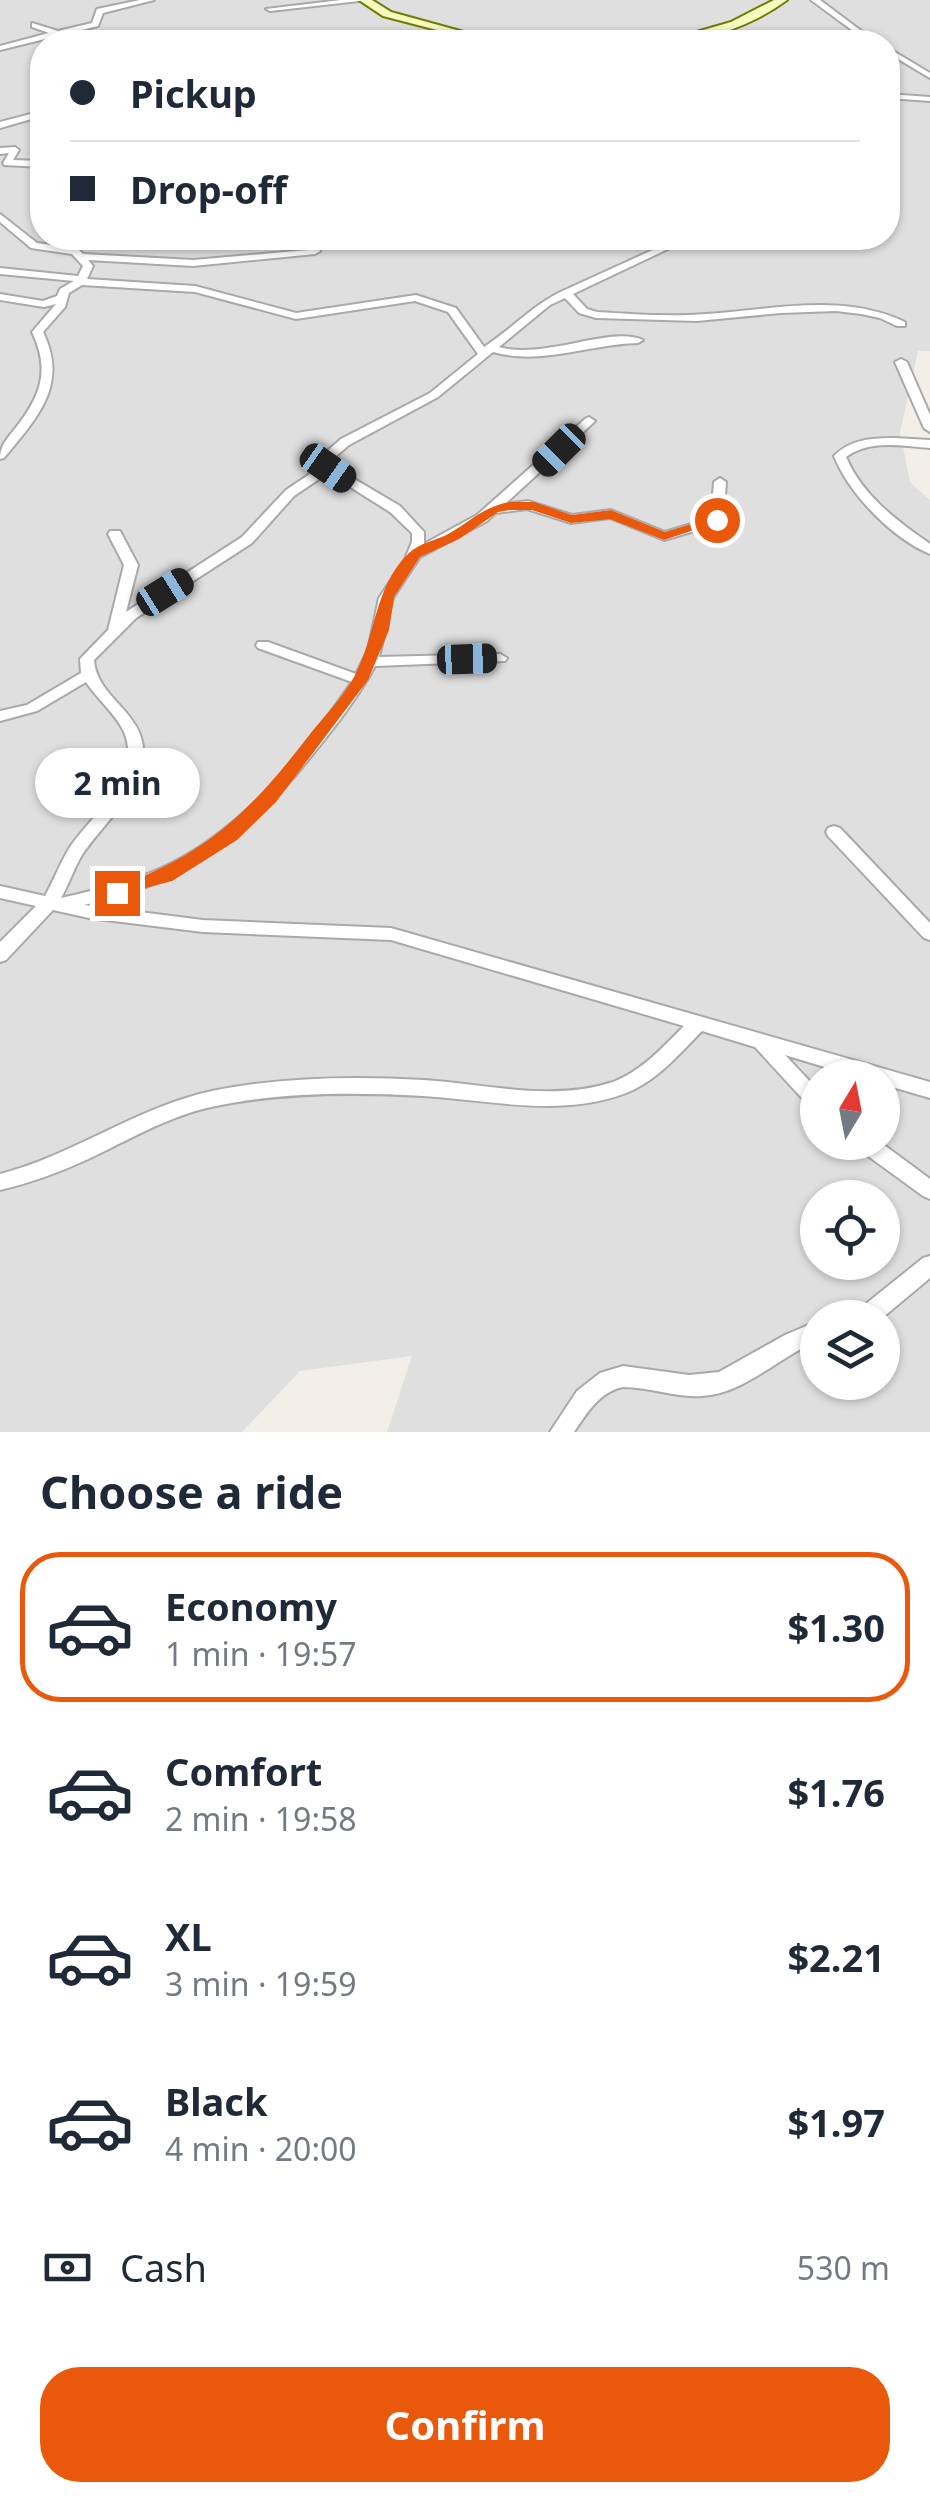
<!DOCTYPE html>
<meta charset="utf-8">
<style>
:root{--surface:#fff;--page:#f2f2f3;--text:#1f2937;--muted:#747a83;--line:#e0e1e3;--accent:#ea580c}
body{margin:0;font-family:"Noto Sans",sans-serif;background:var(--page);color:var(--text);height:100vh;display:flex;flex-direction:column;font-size:38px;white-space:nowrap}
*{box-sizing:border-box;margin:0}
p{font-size:32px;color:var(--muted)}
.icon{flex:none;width:55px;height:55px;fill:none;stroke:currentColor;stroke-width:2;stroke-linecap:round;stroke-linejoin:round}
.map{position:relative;height:1432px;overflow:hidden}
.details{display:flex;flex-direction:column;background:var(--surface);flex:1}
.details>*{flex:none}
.guide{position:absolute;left:30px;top:30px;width:870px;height:220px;border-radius:40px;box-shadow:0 2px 8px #0004;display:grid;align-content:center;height:220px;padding:0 40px;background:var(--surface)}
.needle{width:65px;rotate:10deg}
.tools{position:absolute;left:800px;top:1060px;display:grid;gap:20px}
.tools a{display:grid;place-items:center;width:100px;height:100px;border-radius:50%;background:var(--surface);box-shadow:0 2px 8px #0004;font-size:50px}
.end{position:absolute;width:45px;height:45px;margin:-22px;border:12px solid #ea580c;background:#fff;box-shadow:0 0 0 5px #fff}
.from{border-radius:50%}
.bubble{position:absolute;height:70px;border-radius:35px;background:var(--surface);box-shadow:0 2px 8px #0004;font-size:32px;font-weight:700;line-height:70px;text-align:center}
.car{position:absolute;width:30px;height:60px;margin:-30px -15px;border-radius:12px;box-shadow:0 0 8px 2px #0007;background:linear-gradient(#222 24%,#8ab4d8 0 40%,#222 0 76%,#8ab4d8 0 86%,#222 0)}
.guide b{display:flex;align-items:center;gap:35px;height:95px;font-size:38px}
.guide b+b{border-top:2px solid var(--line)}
.guide i{width:25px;height:25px;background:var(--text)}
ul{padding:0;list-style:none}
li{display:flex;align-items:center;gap:30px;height:150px;margin:0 20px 15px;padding:0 20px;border:5px solid transparent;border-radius:40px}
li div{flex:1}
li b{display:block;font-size:38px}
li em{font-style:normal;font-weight:700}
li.active{border-color:var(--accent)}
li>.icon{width:90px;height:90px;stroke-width:1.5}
h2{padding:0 40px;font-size:45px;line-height:120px}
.pay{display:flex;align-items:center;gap:25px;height:110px;padding:0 40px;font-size:38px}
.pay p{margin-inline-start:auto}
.primary-button{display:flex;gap:20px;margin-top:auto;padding:20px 40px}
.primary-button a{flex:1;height:115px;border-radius:40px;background:var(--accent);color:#fff;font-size:40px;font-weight:700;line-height:115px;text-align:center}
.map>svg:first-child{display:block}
.residential{fill:#e0dfdf;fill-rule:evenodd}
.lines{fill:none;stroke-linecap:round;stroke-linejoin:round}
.street-casing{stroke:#a9a9a9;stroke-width:4}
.secondary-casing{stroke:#707d05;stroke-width:4}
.street{fill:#fff;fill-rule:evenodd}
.secondary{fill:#f7fabf;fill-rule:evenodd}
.route{fill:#ea580c}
</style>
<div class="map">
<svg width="930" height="1432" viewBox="0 0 930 1432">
<rect width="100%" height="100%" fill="#f2efe9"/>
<path class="residential" d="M0 0H930V351H918L900 432 910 482 930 500V1432H387L412 1356 300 1371 242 1432H0ZM42 42H888V238H42ZM818 1078H882V1142H818ZM818 1198H882V1262H818ZM818 1318H882V1382H818Z"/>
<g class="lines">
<g class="street-casing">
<path id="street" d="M140 0H154L103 13 98 26 65 34 82 42H73L57 36 0 50V46L49 33 32 27V23L58 31 92 23 97 9Z
M341 0H368L270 11 266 9Z
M811 0H820L876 42H868Z
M888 48 930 73V78L888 53Z
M888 94 930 97V101L888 98Z
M42 111V116L0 128V122Z
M15 147 19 150 13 160 42 161V167L4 165 3 163 9 153 0 154V148Z
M0 214 37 243 66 247 73 238H83L76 247 83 254 193 260 319 249 320 251 315 254 193 266 88 260 93 266 87 279 195 286 296 313 416 295 456 308 484 347C512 329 537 301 567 289L679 238H691L573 294 587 309 597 312C633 314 669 317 706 314 772 310 842 292 905 322V326H897L880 318 861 314 836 311 781 313 697 321 596 318 579 313 565 298 550 305 499 347C544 360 612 325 643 340L638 343C589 344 542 366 493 352L438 397 349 445 336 456 334 467 400 506 424 532V544L477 515 585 419 589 417 595 421 593 423 505 504 528 501 572 515 611 510 665 532 711 518 714 482 720 478 726 482 723 520 722 523 664 540 610 518 571 523 527 509 495 513 487 521 420 557 393 598 379 657 500 654 507 658 505 661 375 666C359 696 338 723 317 749 249 835 193 882 84 905L203 920 391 928 930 1082V1098L882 1084V1078H861L785 1055 818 1090V1111L811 1108 755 1047 702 1031C679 1054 657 1081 626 1093 560 1118 491 1100 423 1096 353 1092 279 1092 211 1107 166 1117 127 1141 86 1160 58 1173 30 1183 0 1190V1174C74 1155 137 1107 212 1091 281 1077 354 1076 424 1080 486 1084 553 1102 613 1082 642 1071 663 1047 684 1026L391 940 203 932 89 918 53 910 6 960 0 962V942L36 906 0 898V886L45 896C54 880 60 863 70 847 92 815 143 776 124 732 116 714 97 699 86 682L37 711 0 721V711L27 705 81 673 80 659 108 630 124 565 108 534 110 531H120L138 565 126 612 242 537 286 490 322 466 326 452 341 439 430 393 478 354 448 312 415 301 296 319 195 292 82 285 69 293 65 307 43 332C69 385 37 418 4 458L0 459C0 446 6 440 14 430 40 397 51 372 32 332L56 304 44 307 0 300V294L43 301 57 296 60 289 74 281 0 274V268L78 276 83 266 72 254 31 248 0 222ZM328 473 390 512 412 533V542L405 559 379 598 368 650 356 674 268 642H258L256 645 258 648 352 682 347 689C302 755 245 826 172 863 137 881 99 889 61 898 69 884 74 868 82 855 104 821 159 778 139 732 127 705 96 691 94 660L136 618 252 543 294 496Z
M209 238H238C232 243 215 243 209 238Z
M901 359 907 362 930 415V432L924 428 895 362Z
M895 438 930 440V448C903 446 870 439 846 457 862 495 897 521 930 544V554C892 538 849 494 834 456 851 439 872 438 895 438Z
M834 826 840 828 930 923V940L924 938 828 836 826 832 828 828Z
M854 1142H880L930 1179V1199L923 1196 857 1148Z
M930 1256V1278L882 1318H854L857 1311 923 1258Z
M818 1321V1341C779 1356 745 1394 702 1396 676 1398 650 1387 623 1387 599 1392 587 1413 574 1432H550L577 1391 600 1373 623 1366 689 1375 719 1372 785 1335Z"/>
</g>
<g class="secondary-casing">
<path id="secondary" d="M359 0H372L391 12 500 42H483L383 16Z
M774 0H787C755 24 702 44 662 42L731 22Z"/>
</g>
<use href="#street" class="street"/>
<use href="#secondary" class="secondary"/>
</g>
<path class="route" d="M510 502H534L572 515 611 510 665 532 717 516 724 520 664 540 610 519 571 523 532 510H510L498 512 459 539 420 557 394 597 389 630 368 680 276 802 237 840 172 881 111 897V888C203 858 249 813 307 738 322 718 342 699 354 677 376 637 374 586 409 553 419 543 438 540 450 533 472 520 485 506 510 502Z"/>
</svg>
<div class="tools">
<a><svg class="needle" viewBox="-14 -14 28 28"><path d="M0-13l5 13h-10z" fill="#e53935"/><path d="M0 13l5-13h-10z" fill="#747a83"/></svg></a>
<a><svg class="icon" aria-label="locate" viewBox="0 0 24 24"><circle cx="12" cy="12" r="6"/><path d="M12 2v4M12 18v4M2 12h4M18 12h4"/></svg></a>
<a><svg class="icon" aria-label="layers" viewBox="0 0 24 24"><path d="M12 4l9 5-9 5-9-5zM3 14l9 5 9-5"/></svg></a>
</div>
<i class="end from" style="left:717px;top:520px"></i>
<i class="end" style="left:117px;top:893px"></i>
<div class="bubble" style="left:35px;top:748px;width:165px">2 min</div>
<i class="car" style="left:559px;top:450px;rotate:225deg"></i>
<i class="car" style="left:328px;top:468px;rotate:125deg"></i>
<i class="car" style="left:165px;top:592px;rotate:58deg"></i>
<i class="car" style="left:467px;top:659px;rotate:88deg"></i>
<div class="guide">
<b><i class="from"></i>Pickup</b>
<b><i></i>Drop-off</b>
</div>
</div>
<section class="details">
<h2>Choose a ride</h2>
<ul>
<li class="active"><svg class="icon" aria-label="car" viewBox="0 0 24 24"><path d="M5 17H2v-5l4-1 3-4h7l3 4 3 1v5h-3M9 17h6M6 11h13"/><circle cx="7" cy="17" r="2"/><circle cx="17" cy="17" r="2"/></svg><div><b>Economy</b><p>1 min · 19:57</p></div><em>$1.30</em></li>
<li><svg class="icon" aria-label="car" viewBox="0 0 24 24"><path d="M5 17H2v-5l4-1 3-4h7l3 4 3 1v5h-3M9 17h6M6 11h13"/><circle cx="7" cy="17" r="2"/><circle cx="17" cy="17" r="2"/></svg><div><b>Comfort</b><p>2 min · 19:58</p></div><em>$1.76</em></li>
<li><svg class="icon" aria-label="car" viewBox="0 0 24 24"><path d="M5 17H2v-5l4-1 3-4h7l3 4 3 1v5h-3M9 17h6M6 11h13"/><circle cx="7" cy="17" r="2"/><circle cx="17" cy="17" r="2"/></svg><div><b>XL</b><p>3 min · 19:59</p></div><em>$2.21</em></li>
<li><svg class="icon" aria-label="car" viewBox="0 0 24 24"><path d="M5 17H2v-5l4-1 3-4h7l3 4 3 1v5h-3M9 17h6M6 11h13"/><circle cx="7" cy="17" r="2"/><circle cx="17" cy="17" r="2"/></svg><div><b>Black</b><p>4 min · 20:00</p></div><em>$1.97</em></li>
</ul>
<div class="pay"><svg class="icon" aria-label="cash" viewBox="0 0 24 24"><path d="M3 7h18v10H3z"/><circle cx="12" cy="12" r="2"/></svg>Cash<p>530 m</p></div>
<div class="primary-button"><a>Confirm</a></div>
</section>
